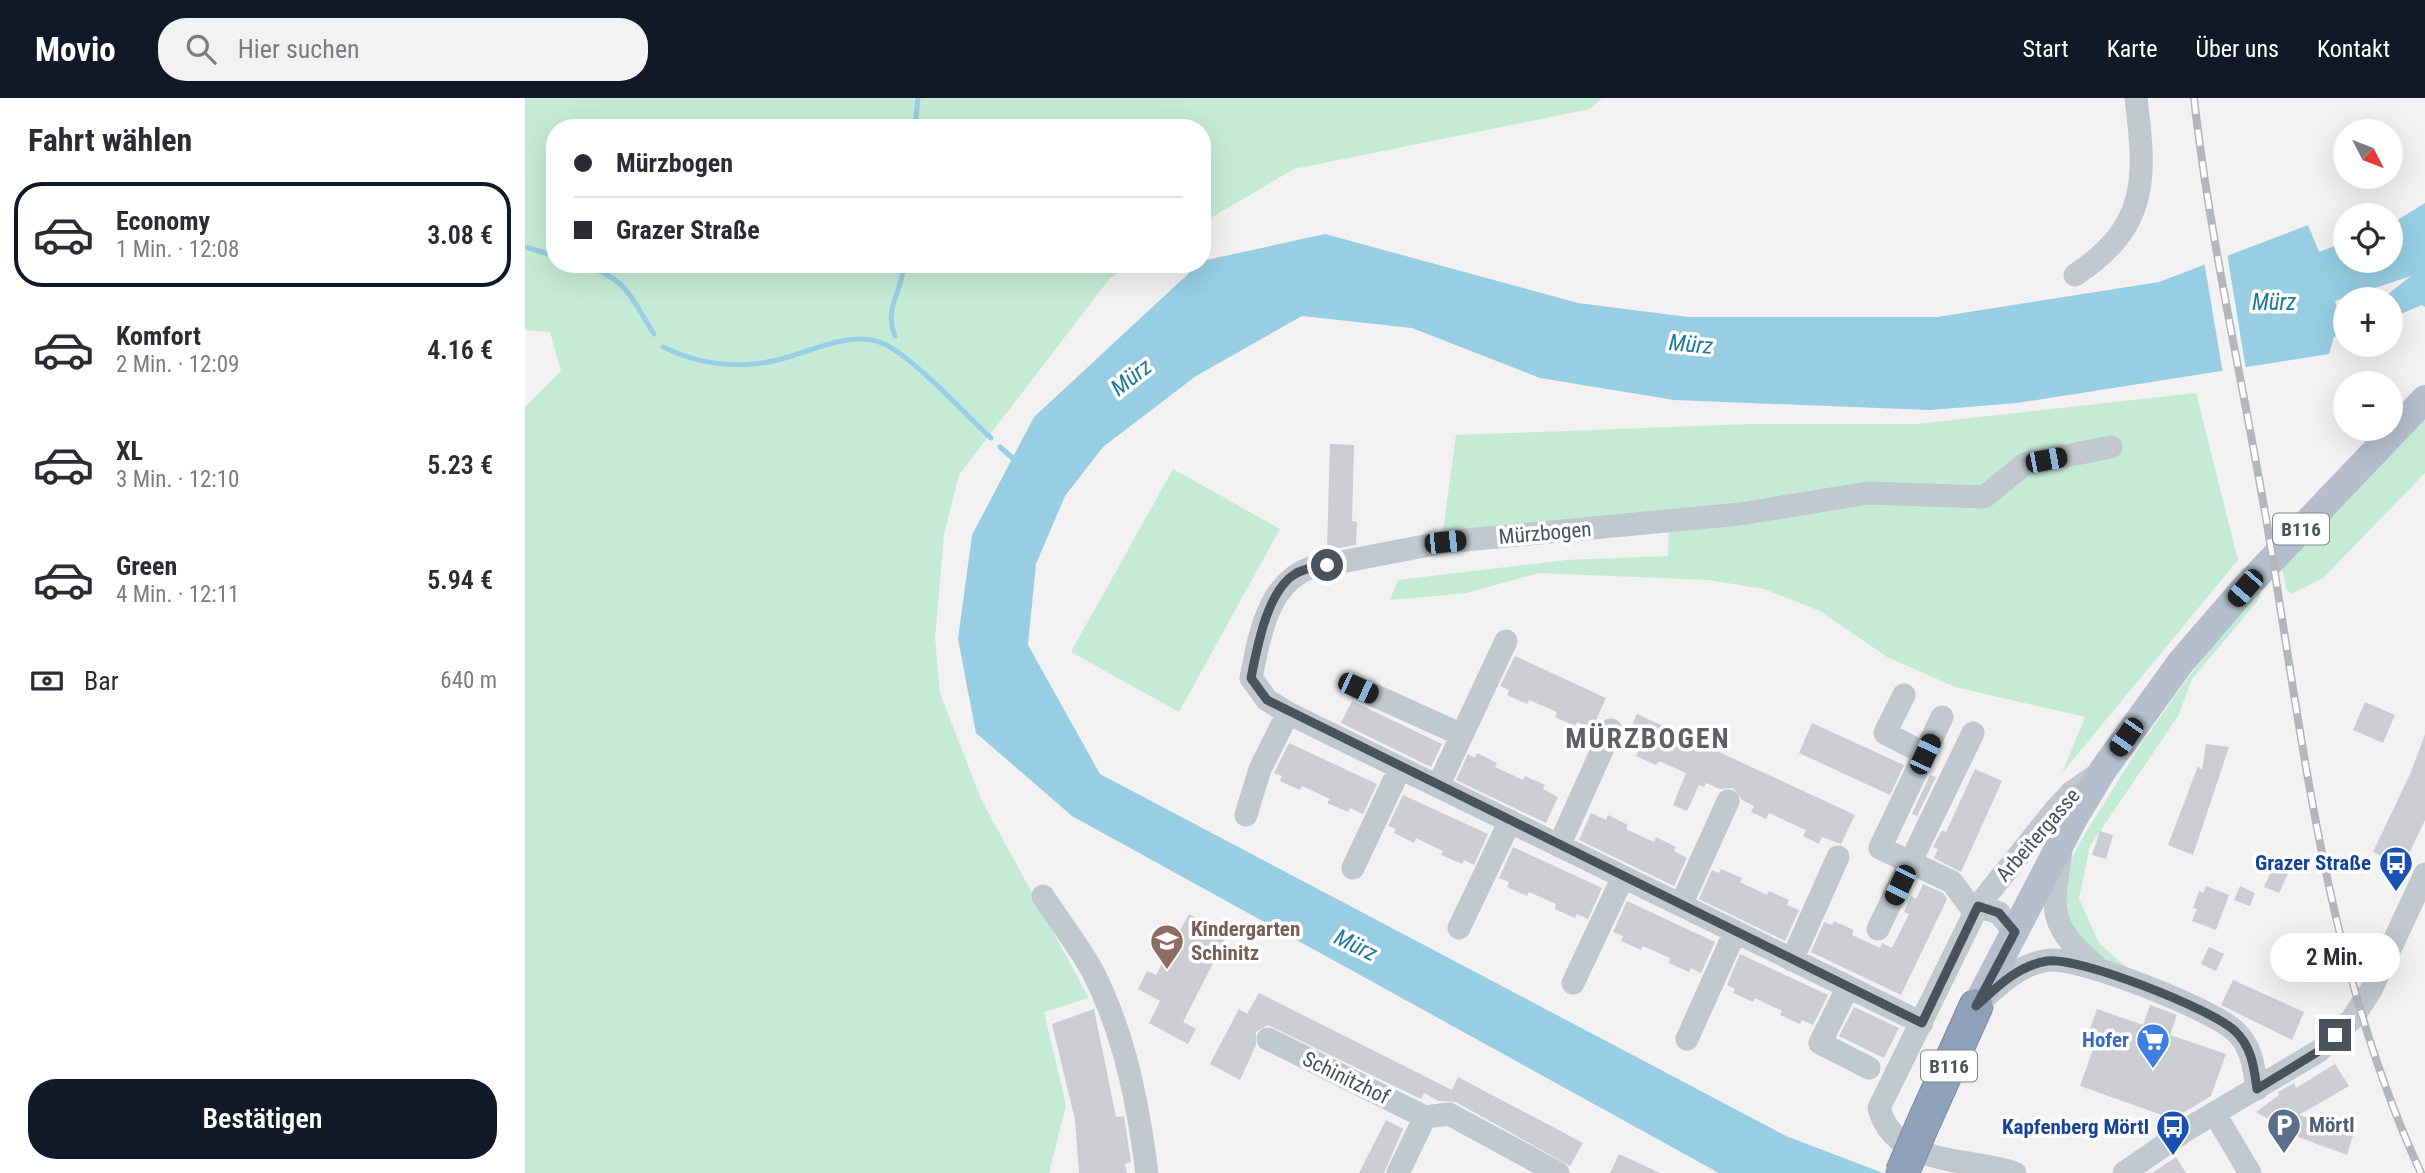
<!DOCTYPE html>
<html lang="de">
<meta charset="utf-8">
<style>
:root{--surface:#fff;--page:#f2f2f3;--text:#2b2b33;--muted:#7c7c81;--line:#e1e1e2;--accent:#111827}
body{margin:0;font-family:"Roboto Condensed",sans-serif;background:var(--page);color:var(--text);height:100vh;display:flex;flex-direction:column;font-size:26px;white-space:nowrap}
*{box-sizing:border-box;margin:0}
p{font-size:23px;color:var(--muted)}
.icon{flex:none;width:38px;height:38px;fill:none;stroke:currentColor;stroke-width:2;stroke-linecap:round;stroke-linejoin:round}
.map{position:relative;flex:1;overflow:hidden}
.side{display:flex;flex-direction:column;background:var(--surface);width:525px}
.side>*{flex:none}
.hud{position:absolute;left:21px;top:21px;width:665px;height:154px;border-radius:28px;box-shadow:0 7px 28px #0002;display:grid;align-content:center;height:154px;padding:0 28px;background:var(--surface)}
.needle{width:46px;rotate:132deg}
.fabs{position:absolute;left:1808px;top:21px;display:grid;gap:14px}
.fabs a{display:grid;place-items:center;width:70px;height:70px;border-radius:50%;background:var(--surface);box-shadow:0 7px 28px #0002;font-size:35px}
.end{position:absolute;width:32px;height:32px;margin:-16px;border:9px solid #4a535c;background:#fff;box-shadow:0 0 0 4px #fff}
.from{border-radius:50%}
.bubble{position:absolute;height:49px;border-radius:24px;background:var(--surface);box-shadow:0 7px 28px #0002;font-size:23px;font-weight:600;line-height:49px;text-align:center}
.car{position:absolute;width:21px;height:42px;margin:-21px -10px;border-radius:9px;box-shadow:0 0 5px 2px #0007;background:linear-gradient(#222 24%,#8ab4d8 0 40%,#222 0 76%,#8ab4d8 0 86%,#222 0)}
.hud b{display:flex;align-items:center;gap:24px;height:66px;font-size:26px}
.hud b+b{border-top:2px solid var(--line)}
.hud i{width:18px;height:18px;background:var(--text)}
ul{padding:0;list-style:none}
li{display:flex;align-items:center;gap:21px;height:105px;margin:0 14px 10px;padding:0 14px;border:4px solid transparent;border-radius:28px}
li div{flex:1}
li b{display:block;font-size:26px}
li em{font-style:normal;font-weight:600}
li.current{border-color:var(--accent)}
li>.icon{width:63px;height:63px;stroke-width:1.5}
h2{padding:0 28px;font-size:32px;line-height:84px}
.pay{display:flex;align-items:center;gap:18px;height:77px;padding:0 28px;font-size:26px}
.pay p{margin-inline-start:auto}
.action{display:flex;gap:14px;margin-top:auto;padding:14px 28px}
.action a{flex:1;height:80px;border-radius:28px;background:var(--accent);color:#fff;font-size:28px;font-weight:600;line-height:80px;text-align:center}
header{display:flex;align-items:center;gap:42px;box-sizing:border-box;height:98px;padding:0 35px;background:var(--accent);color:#fff}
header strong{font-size:33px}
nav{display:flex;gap:38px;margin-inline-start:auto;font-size:24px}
.search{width:490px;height:63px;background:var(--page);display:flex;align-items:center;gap:18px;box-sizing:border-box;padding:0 24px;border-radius:28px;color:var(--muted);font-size:26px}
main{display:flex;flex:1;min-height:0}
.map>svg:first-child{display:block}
.green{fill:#c5ebd6}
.water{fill:#97cee3}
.pier{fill:#f3f1f1}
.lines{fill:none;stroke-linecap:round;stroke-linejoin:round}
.stream{stroke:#97cee3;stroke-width:5}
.building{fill:#cbcdd2}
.highway-casing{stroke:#798ca5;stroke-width:35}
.minor{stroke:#c0c7cd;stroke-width:23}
.major{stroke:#b4becc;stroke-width:28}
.highway{stroke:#8ea1b9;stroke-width:33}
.rail-casing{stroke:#b3b6ba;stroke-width:8}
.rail{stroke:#fff;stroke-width:5;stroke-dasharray:16;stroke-linecap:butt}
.highway-bridge-casing{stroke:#798ca5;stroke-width:35;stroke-linecap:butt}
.highway-bridge{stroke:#8ea1b9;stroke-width:33}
.route{stroke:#4a535c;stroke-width:9}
.labels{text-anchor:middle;stroke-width:7;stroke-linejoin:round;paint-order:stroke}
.shield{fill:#fff;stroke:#80878d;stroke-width:2}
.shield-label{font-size:19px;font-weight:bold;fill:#4a535c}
.street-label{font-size:21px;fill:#4a535c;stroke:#fff}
.transit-label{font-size:21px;font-weight:bold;fill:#164399;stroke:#fff;text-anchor:end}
.education-label{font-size:21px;font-weight:bold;fill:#785e54;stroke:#fff;text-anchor:start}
.shop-label{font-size:21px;font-weight:bold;fill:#366cbe;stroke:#fff;text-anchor:end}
.service-label{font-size:21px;font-weight:bold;fill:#4e5e75;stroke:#fff;text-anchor:start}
.water-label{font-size:23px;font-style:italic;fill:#1d7a9d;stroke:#fff}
.district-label{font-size:28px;font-weight:bold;letter-spacing:2px;fill:#5e6065;stroke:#fff}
</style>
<header>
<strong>Movio</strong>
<div class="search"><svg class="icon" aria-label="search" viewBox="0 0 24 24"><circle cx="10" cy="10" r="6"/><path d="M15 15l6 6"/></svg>Hier suchen</div>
<nav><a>Start</a><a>Karte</a><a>Über uns</a><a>Kontakt</a></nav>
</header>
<main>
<section class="side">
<h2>Fahrt wählen</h2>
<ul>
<li class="current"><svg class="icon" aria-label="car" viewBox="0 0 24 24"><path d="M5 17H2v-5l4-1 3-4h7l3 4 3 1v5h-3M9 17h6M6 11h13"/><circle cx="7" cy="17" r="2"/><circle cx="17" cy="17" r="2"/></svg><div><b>Economy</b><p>1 Min. · 12:08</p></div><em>3.08 €</em></li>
<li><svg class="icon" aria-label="car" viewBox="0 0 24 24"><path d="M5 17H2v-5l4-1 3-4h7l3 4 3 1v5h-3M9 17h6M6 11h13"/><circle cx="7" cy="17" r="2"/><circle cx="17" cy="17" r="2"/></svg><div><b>Komfort</b><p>2 Min. · 12:09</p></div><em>4.16 €</em></li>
<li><svg class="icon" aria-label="car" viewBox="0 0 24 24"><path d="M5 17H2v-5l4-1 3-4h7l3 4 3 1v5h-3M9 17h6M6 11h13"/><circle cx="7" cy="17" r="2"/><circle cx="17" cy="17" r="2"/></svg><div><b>XL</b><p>3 Min. · 12:10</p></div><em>5.23 €</em></li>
<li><svg class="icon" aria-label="car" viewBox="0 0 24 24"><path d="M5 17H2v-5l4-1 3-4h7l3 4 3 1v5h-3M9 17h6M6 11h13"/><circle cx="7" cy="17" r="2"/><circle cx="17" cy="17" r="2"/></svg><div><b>Green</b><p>4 Min. · 12:11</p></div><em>5.94 €</em></li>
</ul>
<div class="pay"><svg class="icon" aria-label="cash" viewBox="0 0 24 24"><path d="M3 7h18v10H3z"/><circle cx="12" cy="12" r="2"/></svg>Bar<p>640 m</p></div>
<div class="action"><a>Bestätigen</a></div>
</section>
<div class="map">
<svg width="1900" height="1075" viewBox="0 0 1900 1075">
<rect width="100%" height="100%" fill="#f3f1f1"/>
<path class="green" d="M0 0H1077L1065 11 769 71 677 125V30H30V166H607L585 180 434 377 419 437 410 540 415 595 456 701 564 900 519 914 541 1007 524 1075H0V309L36 273 25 234 0 232Z
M1671 295 1713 462 1537 675 1560 619 1430 589 1362 559 1295 513 1239 491 1183 482 1014 475 942 495 865 502 873 482 1041 462 1143 458 1144 417 917 440 931 337 1227 326H1391Z
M1900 321V375L1798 480 1766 496 1761 490 1756 463Z
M648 371 755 431 654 614 546 554Z
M1734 487 1735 499 1731 505 1667 581 1653 618 1565 748 1554 801 1574 845 1605 873C1581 863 1555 853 1543 827 1539 819 1537 799 1538 790 1542 761 1564 729 1580 704 1626 628 1678 558 1734 487Z"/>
<path class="water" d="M1900 105V209L1897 207 1866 220V201H1857L1886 178 1810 203 1820 235 1809 239 1804 256 1492 305 1405 312 1149 302 1015 280 887 230 777 218 671 278 578 349 540 398 511 466 503 547 575 676 1261 1038 1358 1075H1194L547 718 451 635 433 541 447 437 509 319 677 163 800 136 1053 205 1163 219H1412L1634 184 1783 127 1794 154 1820 144V163H1866V126Z"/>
<path class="pier" d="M1702 155 1721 272 1698 276 1679 163Z"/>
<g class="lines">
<path class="stream" d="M390 30 393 0
M0 149 30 158
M56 166C102 180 105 198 129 236
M370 238C358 210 378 193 379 166
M138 249C172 266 211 271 248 263 279 257 325 231 357 245 386 257 440 316 466 340
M475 349 491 363"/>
</g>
<path class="building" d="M805 346 829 347 827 423 832 424 831 447 802 452Z
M990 558 1081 600 1067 631 1052 624 1050 628 1030 619 1032 614 1004 602 1002 606 982 597 984 592 975 588Z
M827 603 917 646 906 669 816 625Z
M1840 604 1870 617 1858 645 1828 632Z
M1112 616 1330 717 1316 746 1297 739 1294 746 1278 738 1281 732 1244 715 1241 721 1226 714 1229 708 1217 702 1208 690 1195 691 1181 685 1179 689 1174 687 1162 713 1148 707 1161 675 1134 663 1131 667 1111 658 1113 653 1098 646Z
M1287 625 1379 667 1365 697 1274 655Z
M1900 636V722L1878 768 1848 754 1886 674Z
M764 645 852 686 838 716 825 710 823 714 802 705 805 701 777 688 775 692 755 683 757 678 749 675Z
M1681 646 1704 649 1668 757 1643 747 1673 668 1677 672Z
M952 655 972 665 970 669 998 682 1000 678 1020 687 1018 691 1033 699 1021 725 931 682 943 656 950 660Z
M1450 671 1477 683 1436 774 1409 760 1413 751 1408 749 1417 732 1421 734Z
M1405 677 1411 679 1392 718 1387 716Z
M878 697 963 736 949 767 939 762 937 766 916 757 918 753 891 740 889 745 869 735 871 731 863 728Z
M1066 715 1081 722 1083 717 1103 727 1101 731 1129 744 1131 739 1151 749 1149 753 1162 760 1149 788 1054 742Z
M1575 733 1588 737 1581 761 1567 757Z
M988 749 1077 790 1063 821 1052 816 1050 820 1030 811 1031 806 1004 794 1002 798 982 789 984 784 974 780Z
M1750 765 1765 771 1754 795 1739 789Z
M1196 771 1217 780 1215 784 1242 797 1244 793 1264 802 1262 807 1274 812 1260 843 1174 801 1187 772 1194 775Z
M1398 786 1418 795 1422 801 1376 897 1286 854 1299 824 1307 827 1309 823 1329 832 1327 837 1355 850 1357 845 1367 850 1384 816 1379 814 1386 798 1391 801Z
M1681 788 1704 797 1691 832 1667 823 1672 811 1668 810 1674 793 1678 795Z
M1715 788 1730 795 1725 808 1709 802Z
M1102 803 1190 844 1176 875 1166 870 1164 874 1144 865 1145 860 1118 848 1116 852 1096 843 1098 838 1088 834Z
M664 816 703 836 658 924 671 931 663 946 624 925 635 903 613 891 622 873 631 877Z
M1684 849 1699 856 1691 873 1676 866Z
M1215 856 1303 897 1288 927 1277 922 1275 926 1255 917 1257 913 1230 900 1228 904 1208 895 1210 891 1202 887Z
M1708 882 1779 914 1767 942 1696 907Z
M734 895 927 992 933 979 1058 1045 1045 1068 931 1004 914 1003 899 995 896 1001 743 927 731 934V947L715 982 685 966 714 911 722 916Z
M1625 907 1652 917 1645 937 1701 956 1686 998 1648 1021 1555 988 1574 934 1565 931 1572 911 1618 927Z
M1329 909 1374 930 1359 960 1314 938Z
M569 911 591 1019 599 1018 606 1064 600 1066 602 1075H554L550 1022 527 926Z
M1810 966 1824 988 1774 1017 1829 1034 1822 1057 1746 1029 1748 1024 1731 1014 1754 997 1753 994 1769 985 1771 990Z
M861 1022 878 1031 859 1075H834Z
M1094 1056 1135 1075H1085Z
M1651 1059 1661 1075H1627Z"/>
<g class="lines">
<g class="highway-casing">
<path id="highway" d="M1397 1028 1451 908"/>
</g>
<path class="minor" d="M1550 177C1624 128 1621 81 1611 0
M833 590 937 637
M1379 597 1360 635 1400 656
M1417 619 1355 750 1427 784 1450 815
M913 688 981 543
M721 717 735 671 763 615
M1034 748 1086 632
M1536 754C1527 814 1522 826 1571 868
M828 770 875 670
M518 798C534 823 554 848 568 874 600 937 613 1006 622 1075
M1156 807 1203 703
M1453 808 1474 815 1490 834
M934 830 985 723
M1353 831 1448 635
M1267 862 1313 759
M1048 885 1098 779
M1323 889 1295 945 1344 970
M1458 901C1477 884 1498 864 1526 862 1557 860 1687 911 1710 933 1727 948 1729 970 1732 991
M1397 925 763 615 742 602 726 580C734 540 742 486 785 470L920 444 1215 416 1343 395 1459 399 1500 366 1586 349
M743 941 900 1019
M1162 941 1210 834
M1690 1016 1725 1075
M873 1075 900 1019 924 1016 1033 1075
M1490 1075C1444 1059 1370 1069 1354 1010L1453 808 1531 711 1547 694 1573 676
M1599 1075 1661 1032 1794 953 1827 921 1846 892 1900 776"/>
<path class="major" d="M1451 908 1549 720 1578 672 1656 564 1720 490 1900 301"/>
<use href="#highway" class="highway"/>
<g class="rail-casing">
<path id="rail" d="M1669 0C1685 143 1718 284 1742 426 1778 644 1802 872 1896 1075"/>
</g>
<use href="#rail" class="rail"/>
<g class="highway-bridge-casing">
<path id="highway-bridge" d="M1377 1075 1397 1028"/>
</g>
<use href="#highway-bridge" class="highway-bridge"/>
</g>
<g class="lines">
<path class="route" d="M802 467C791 469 779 470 770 476 742 493 732 550 726 580L742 602 1397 925 1453 808 1474 815 1490 834 1451 908C1472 889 1492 868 1522 863 1553 858 1687 911 1710 933 1727 949 1729 970 1732 991L1794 953 1810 937"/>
</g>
<defs>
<g id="bus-pin" transform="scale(1.75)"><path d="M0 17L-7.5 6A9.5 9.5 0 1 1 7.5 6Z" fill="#1a4fb4" stroke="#fff"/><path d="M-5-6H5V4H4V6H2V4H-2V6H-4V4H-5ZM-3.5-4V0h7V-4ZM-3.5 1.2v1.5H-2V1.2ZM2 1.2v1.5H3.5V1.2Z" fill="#fff"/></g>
<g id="school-pin" transform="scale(1.75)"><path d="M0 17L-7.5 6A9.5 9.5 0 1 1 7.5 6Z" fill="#8d6e63" stroke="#fff"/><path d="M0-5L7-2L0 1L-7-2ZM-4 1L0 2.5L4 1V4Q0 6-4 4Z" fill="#fff"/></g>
<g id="supermarket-pin" transform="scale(1.75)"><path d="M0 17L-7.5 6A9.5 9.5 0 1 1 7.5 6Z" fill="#3f7fe0" stroke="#fff"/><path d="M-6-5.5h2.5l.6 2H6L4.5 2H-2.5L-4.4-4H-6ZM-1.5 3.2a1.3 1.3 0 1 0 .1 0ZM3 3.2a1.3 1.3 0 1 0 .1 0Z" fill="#fff"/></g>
<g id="parking-pin" transform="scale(1.75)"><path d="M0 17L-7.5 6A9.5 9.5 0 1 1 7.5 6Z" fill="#5c6f8a" stroke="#fff"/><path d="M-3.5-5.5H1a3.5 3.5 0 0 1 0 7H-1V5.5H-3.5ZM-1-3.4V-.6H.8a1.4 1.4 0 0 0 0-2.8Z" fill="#fff"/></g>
</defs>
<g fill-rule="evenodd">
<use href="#bus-pin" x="1871" y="765"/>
<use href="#school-pin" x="642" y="843"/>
<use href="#supermarket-pin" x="1628" y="942"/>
<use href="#parking-pin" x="1759" y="1027"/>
<use href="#bus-pin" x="1648" y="1029"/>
</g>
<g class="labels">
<g class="shield">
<rect x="1748" y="415.5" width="56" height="31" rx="5"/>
<rect x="1396" y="952.5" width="56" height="31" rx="5"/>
</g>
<g class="shield-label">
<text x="1776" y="438">B116</text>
<text x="1424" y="975">B116</text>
</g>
<g class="street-label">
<text transform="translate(1020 435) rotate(-5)" y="7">Mürzbogen</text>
<text transform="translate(1513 737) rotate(-49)" y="7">Arbeitergasse</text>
<text transform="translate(821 980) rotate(26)" y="7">Schinitzhof</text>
</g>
<g class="transit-label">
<text x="1846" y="772">Grazer Straße</text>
<text x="1624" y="1036">Kapfenberg Mörtl</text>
</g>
<g class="education-label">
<text x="666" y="838">Kindergarten<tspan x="666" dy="24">Schinitz</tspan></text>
</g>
<g class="shop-label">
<text x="1604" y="949">Hofer</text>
</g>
<g class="service-label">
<text x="1784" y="1034">Mörtl</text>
</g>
<g class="water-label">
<text x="1749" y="212">Mürz</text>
<text transform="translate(1166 246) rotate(5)" y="8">Mürz</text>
<text transform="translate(606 279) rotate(-38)" y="8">Mürz</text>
<text transform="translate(831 847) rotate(26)" y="8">Mürz</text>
</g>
<g class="district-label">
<text x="1123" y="650">MÜRZBOGEN</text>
</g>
</g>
</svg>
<div class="fabs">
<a><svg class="needle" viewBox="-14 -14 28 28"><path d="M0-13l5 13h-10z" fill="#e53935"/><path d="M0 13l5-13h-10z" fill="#7c7c81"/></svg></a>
<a><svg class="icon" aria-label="locate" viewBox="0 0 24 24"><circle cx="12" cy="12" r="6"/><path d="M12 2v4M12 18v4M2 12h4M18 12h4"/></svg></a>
<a>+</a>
<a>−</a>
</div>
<i class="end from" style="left:802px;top:467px"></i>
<i class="end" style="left:1810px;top:937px"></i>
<div class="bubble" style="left:1745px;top:835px;width:130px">2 Min.</div>
<i class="car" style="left:1521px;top:362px;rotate:79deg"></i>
<i class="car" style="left:920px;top:444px;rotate:84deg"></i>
<i class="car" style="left:1720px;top:490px;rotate:221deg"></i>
<i class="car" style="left:833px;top:590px;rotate:115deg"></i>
<i class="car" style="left:1601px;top:639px;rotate:215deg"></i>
<i class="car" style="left:1400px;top:656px;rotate:25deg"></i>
<i class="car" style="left:1375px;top:787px;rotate:206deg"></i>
<div class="hud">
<b><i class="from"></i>Mürzbogen</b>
<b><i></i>Grazer Straße</b>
</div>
</div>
</main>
